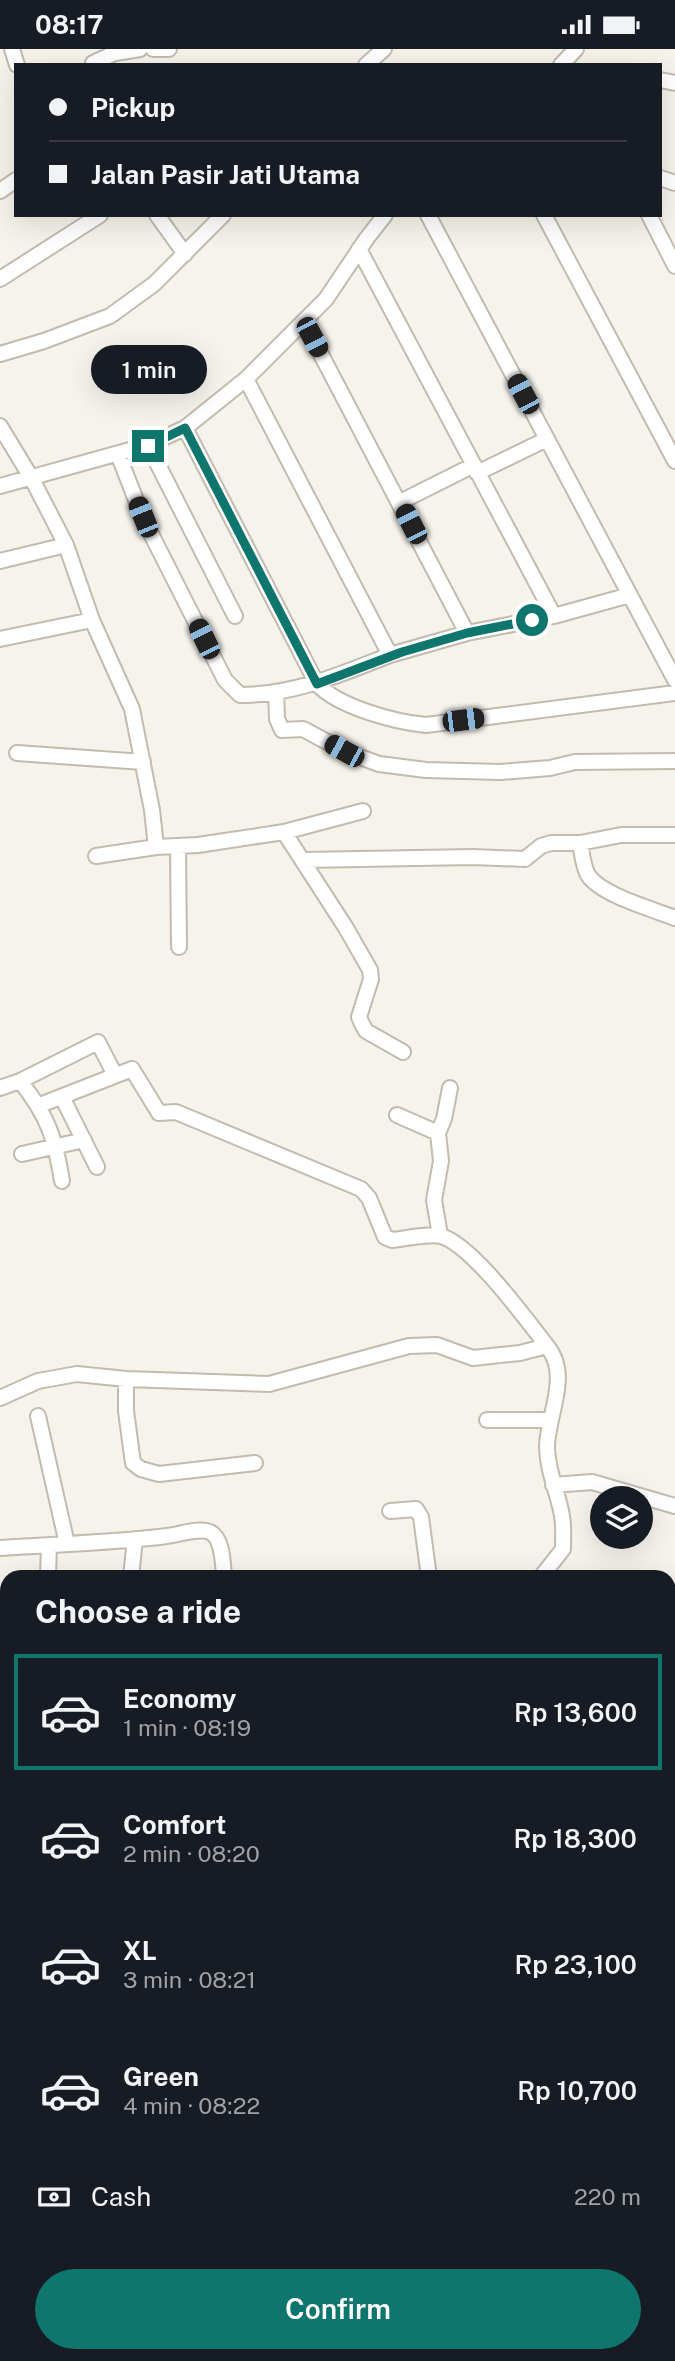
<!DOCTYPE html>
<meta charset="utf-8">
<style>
:root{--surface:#171b24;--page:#20242c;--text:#f1f3f6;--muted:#9ea1a6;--line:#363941;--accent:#0f766e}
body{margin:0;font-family:"Public Sans",sans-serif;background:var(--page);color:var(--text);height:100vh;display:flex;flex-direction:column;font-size:26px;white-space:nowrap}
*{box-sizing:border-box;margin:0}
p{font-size:23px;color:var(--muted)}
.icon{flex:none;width:38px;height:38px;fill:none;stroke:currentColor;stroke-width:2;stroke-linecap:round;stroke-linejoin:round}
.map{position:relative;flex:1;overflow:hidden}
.side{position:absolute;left:0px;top:1521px;width:676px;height:793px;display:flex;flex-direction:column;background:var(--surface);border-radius:21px 21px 0 0;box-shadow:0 7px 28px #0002}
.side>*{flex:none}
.top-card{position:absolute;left:14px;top:14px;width:648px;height:154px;border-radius:0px;box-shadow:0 7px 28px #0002;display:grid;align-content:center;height:154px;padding:0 35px;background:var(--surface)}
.controls{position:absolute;left:590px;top:1437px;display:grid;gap:14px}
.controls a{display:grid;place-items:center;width:63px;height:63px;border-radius:50%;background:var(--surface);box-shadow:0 7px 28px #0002;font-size:35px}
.end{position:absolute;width:32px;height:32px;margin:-16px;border:9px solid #0f766e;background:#fff;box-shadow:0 0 0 4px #fff}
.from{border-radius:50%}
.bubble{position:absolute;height:49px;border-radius:24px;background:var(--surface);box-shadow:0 7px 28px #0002;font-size:23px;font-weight:600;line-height:49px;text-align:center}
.car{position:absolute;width:21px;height:42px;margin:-21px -10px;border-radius:9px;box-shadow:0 0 5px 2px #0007;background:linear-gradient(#222 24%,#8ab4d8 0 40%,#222 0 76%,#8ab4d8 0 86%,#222 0)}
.top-card b{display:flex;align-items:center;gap:24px;height:66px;font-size:26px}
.top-card b+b{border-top:2px solid var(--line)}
.top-card i{width:18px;height:18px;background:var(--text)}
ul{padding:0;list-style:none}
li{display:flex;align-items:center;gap:21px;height:116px;margin:0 14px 10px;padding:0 21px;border:4px solid transparent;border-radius:0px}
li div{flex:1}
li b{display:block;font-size:26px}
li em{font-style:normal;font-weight:600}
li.on{border-color:var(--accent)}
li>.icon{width:63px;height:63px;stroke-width:1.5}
h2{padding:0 35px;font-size:32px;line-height:84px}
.pay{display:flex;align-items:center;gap:18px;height:77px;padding:0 35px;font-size:26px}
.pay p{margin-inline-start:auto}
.primary-button{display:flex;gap:14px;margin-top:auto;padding:14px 35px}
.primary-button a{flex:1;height:80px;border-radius:42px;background:var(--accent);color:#fff;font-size:28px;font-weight:600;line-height:80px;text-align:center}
.status{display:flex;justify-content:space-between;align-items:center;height:49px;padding:0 35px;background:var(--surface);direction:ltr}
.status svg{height:19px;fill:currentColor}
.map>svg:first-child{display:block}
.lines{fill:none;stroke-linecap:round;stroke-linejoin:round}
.minor-casing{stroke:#c2bbae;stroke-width:18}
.tertiary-casing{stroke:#c2bbae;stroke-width:21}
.minor{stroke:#fff;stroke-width:14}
.tertiary{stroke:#fff;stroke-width:18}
.route{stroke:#0f766e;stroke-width:9}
</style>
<div class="status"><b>08:17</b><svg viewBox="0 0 49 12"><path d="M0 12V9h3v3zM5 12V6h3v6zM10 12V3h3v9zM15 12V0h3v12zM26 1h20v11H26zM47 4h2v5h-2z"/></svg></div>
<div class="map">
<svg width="675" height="2312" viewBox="0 0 675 2312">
<rect width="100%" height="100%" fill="#f6f3ec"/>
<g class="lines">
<g class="minor-casing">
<path id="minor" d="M12 0 17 16
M153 0H169
M93 14 115 4 140 0
M366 16 384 0
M561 16 576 0
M660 31 675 34
M660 129 675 134
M0 142 16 131
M157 166 185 205
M428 166 675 631
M544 166 675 412
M649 166 675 217
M359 200 554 567
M0 230 100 166
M304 273 467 584
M0 305 44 292 110 267 154 235 223 166
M246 330 390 606 467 584 554 567 630 546
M0 377 32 430 66 496 92 571 132 660 152 761 156 798 96 807
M185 379 317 635C339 658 394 673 426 676L675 644
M148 396 235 567
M118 405 143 469 225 631 240 646C294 646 341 625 390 606
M477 424 547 390
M0 437 148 396 185 379 246 330 326 250 367 189 385 166
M400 453 474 416
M0 512 66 496
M0 590 92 571
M276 643 277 670 282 681 303 680 344 702 379 715 426 721 500 723 550 719 575 713 675 712
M17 704 143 713
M284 783 363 762
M580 794C582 804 583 817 588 826 601 846 652 860 675 869
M178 797 179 898
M156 798 198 796 284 783 346 879 370 921 371 930 359 968 362 975 366 982 403 1003
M303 811 473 808 525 810 541 797 551 794H580L621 786H675
M20 1032C48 1067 55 1089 62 1132
M0 1039 20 1032 98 993 115 1026
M62 1048 97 1118
M40 1056 132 1020 159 1064 176 1063 361 1140 369 1149 385 1188 392 1191C404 1190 430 1184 441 1187 472 1196 526 1270 547 1297
M397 1066 438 1084
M22 1105 84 1091
M440 1186 434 1151 441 1112 438 1084 444 1070 450 1039
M126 1330V1362L133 1414 141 1420 159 1425 255 1414
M0 1349 38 1332 77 1325 126 1330 269 1335 409 1297 437 1296 473 1309 520 1304 547 1297C571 1326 548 1364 547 1397 547 1422 558 1443 562 1467 564 1478 563 1489 563 1500L541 1528
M38 1367 67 1495
M487 1371H551
M553 1436 592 1433 675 1457
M390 1462 416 1460 421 1468 429 1528
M0 1499C56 1495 112 1494 167 1487 179 1486 198 1478 210 1483 223 1489 223 1516 224 1528
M48 1528 49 1496
M131 1528 135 1490
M0 1823 7 1815
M0 2137 7 2136
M153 2306 154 2312
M550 2306 552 2312
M658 2306 660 2312"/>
</g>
<g class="tertiary-casing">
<path id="tertiary" d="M668 2210 675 2207
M441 2312 452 2306"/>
</g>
<use href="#minor" class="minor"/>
<use href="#tertiary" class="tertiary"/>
</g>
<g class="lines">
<path class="route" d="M148 397 185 379 317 635 402 603 467 584 532 571"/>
</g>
</svg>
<div class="controls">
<a><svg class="icon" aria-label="layers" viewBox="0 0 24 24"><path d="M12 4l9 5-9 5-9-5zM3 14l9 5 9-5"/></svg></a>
</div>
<i class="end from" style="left:532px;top:571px"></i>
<i class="end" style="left:148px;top:397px"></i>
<div class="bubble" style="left:91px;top:296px;width:116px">1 min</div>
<i class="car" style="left:312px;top:288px;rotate:152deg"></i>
<i class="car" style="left:523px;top:345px;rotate:332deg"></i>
<i class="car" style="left:143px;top:468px;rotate:338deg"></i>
<i class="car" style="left:411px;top:475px;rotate:333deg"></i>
<i class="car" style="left:204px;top:590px;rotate:334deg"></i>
<i class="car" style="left:463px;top:671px;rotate:83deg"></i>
<i class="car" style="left:344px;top:702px;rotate:299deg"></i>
<div class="top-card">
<b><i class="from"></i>Pickup</b>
<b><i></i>Jalan Pasir Jati Utama</b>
</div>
<section class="side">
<h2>Choose a ride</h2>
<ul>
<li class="on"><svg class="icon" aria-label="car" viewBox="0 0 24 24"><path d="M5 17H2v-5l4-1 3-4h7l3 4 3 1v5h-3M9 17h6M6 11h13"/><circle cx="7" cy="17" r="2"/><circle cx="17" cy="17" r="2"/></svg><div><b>Economy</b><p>1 min · 08:19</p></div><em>Rp 13,600</em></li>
<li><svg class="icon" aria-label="car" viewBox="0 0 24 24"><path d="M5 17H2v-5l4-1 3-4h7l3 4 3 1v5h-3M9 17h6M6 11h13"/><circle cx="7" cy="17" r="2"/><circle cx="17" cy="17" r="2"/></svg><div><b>Comfort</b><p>2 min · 08:20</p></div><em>Rp 18,300</em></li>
<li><svg class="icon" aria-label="car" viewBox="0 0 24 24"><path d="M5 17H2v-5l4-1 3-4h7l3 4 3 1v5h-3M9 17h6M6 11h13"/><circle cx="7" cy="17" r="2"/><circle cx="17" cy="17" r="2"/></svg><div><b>XL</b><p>3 min · 08:21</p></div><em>Rp 23,100</em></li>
<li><svg class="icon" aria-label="car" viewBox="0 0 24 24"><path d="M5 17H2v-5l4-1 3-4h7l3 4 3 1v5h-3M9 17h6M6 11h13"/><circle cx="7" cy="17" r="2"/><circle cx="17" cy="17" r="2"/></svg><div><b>Green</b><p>4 min · 08:22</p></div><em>Rp 10,700</em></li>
</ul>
<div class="pay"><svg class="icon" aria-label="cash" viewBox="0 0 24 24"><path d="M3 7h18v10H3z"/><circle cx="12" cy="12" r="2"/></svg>Cash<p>220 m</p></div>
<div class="primary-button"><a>Confirm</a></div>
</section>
</div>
